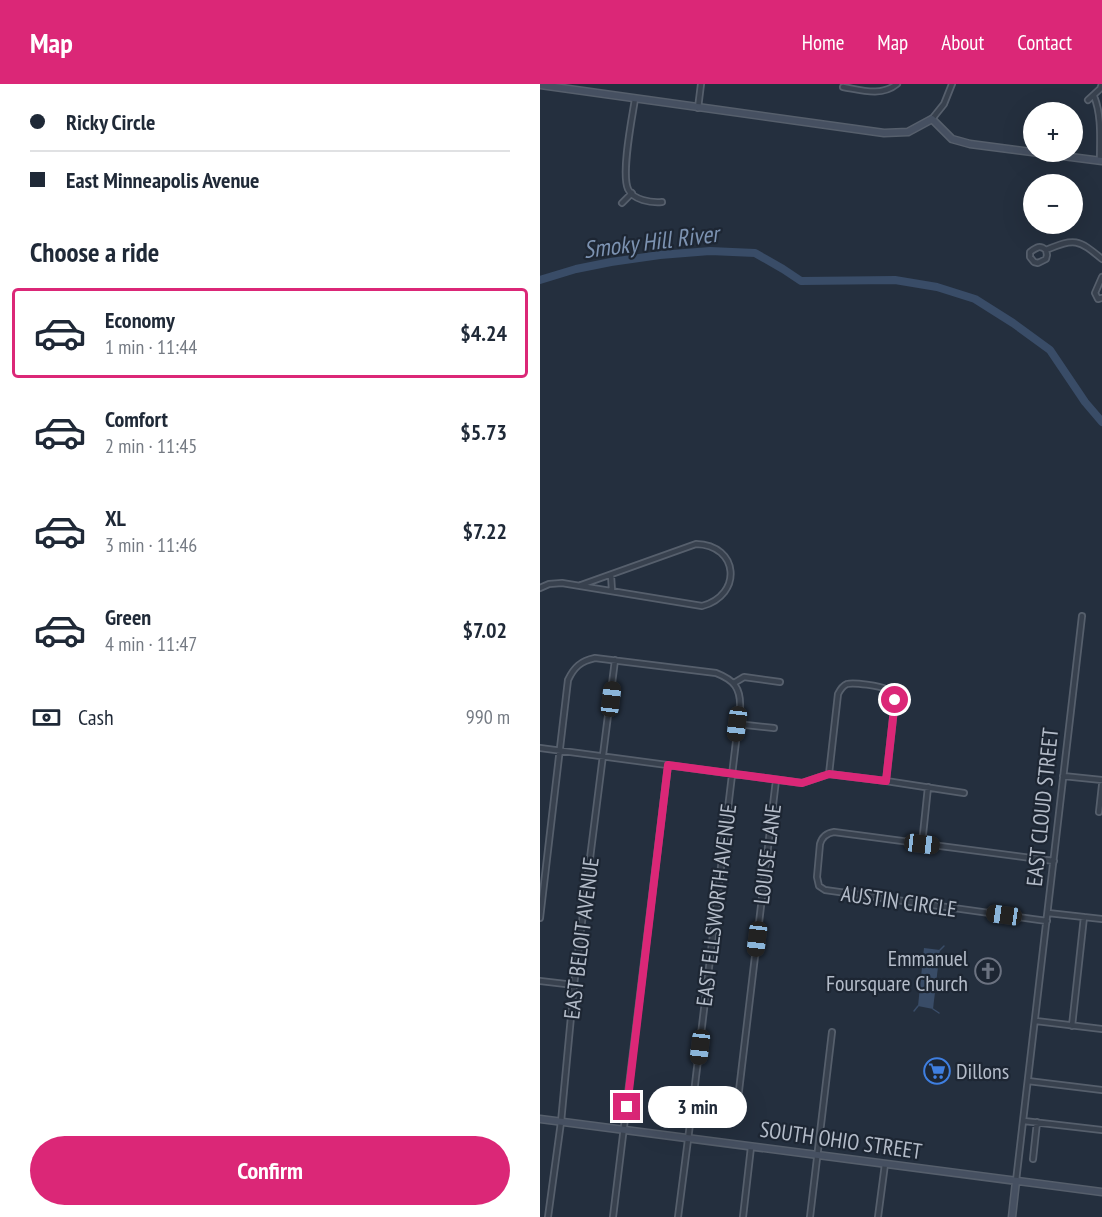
<!DOCTYPE html>
<meta charset="utf-8">
<style>
:root{--surface:#fff;--page:#f2f2f3;--text:#1f2937;--muted:#747a83;--line:#e0e1e3;--accent:#db2777}
body{margin:0;font-family:"PT Sans Narrow",sans-serif;background:var(--page);color:var(--text);height:100vh;display:flex;flex-direction:column;font-size:22px;white-space:nowrap}
*{box-sizing:border-box;margin:0}
p{font-size:20px;color:var(--muted)}
.icon{flex:none;width:33px;height:33px;fill:none;stroke:currentColor;stroke-width:2;stroke-linecap:round;stroke-linejoin:round}
.map{position:relative;flex:1;overflow:hidden}
.drawer{display:flex;flex-direction:column;background:var(--surface);width:540px}
.drawer>*{flex:none}
.banner{display:grid;align-content:center;height:132px;padding:0 30px;background:var(--surface)}
.controls{position:absolute;left:483px;top:18px;display:grid;gap:12px}
.controls a{display:grid;place-items:center;width:60px;height:60px;border-radius:50%;background:var(--surface);box-shadow:0 6px 24px #0002;font-size:30px}
.end{position:absolute;width:27px;height:27px;margin:-14px;border:8px solid #db2777;background:#fff;box-shadow:0 0 0 3px #fff}
.from{border-radius:50%}
.bubble{position:absolute;height:42px;border-radius:21px;background:var(--surface);box-shadow:0 6px 24px #0002;font-size:20px;font-weight:700;line-height:42px;text-align:center}
.car{position:absolute;width:18px;height:36px;margin:-18px -9px;border-radius:8px;box-shadow:0 0 4px 2px #0007;background:linear-gradient(#222 24%,#8ab4d8 0 40%,#222 0 76%,#8ab4d8 0 86%,#222 0)}
.banner b{display:flex;align-items:center;gap:21px;height:57px;font-size:22px}
.banner b+b{border-top:2px solid var(--line)}
.banner i{width:15px;height:15px;background:var(--text)}
ul{padding:0;list-style:none}
li{display:flex;align-items:center;gap:18px;height:90px;margin:0 12px 9px;padding:0 18px;border:3px solid transparent;border-radius:6px}
li div{flex:1}
li b{display:block;font-size:22px}
li em{font-style:normal;font-weight:700}
li.active{border-color:var(--accent)}
li>.icon{width:54px;height:54px;stroke-width:1.5}
h2{padding:0 30px;font-size:27px;line-height:72px}
.pay{display:flex;align-items:center;gap:15px;height:66px;padding:0 30px;font-size:22px}
.pay p{margin-inline-start:auto}
.button{display:flex;gap:12px;margin-top:auto;padding:12px 30px}
.button a{flex:1;height:69px;border-radius:36px;background:var(--accent);color:#fff;font-size:24px;font-weight:700;line-height:69px;text-align:center}
header{display:flex;align-items:center;gap:36px;box-sizing:border-box;height:84px;padding:0 30px;background:var(--accent);color:#fff}
header strong{font-size:28px}
nav{display:flex;gap:33px;margin-inline-start:auto;font-size:21px}
main{display:flex;flex:1;min-height:0}
.map>svg:first-child{display:block}
.water{fill:#394c67}
.lines{fill:none;stroke-linecap:round;stroke-linejoin:round}
.stream{stroke:#394c67;stroke-width:1.5}
.river{stroke:#394c67;stroke-width:8}
.street-casing{stroke:#565f6c;stroke-width:8}
.secondary-casing{stroke:#565f6c;stroke-width:9}
.street{stroke:#38414e;stroke-width:4.5}
.secondary{stroke:#465061;stroke-width:6}
.route{stroke:#db2777;stroke-width:8}
.labels{text-anchor:middle;stroke-width:4.5;stroke-linejoin:round;paint-order:stroke}
.street-label{font-size:22px;fill:#b4bcc9;stroke:#1d2633}
.poi-label{font-size:22px;fill:#b4bcc9;stroke:#1d2633;text-anchor:end}
.water-label{font-size:24px;font-style:italic;fill:#7c92b1;stroke:#1d2633}
</style>
<header>
<strong>Map</strong>
<nav><a>Home</a><a>Map</a><a>About</a><a>Contact</a></nav>
</header>
<main>
<section class="drawer">
<div class="banner">
<b><i class="from"></i>Ricky Circle</b>
<b><i></i>East Minneapolis Avenue</b>
</div>
<h2>Choose a ride</h2>
<ul>
<li class="active"><svg class="icon" aria-label="car" viewBox="0 0 24 24"><path d="M5 17H2v-5l4-1 3-4h7l3 4 3 1v5h-3M9 17h6M6 11h13"/><circle cx="7" cy="17" r="2"/><circle cx="17" cy="17" r="2"/></svg><div><b>Economy</b><p>1 min · 11:44</p></div><em>$4.24</em></li>
<li><svg class="icon" aria-label="car" viewBox="0 0 24 24"><path d="M5 17H2v-5l4-1 3-4h7l3 4 3 1v5h-3M9 17h6M6 11h13"/><circle cx="7" cy="17" r="2"/><circle cx="17" cy="17" r="2"/></svg><div><b>Comfort</b><p>2 min · 11:45</p></div><em>$5.73</em></li>
<li><svg class="icon" aria-label="car" viewBox="0 0 24 24"><path d="M5 17H2v-5l4-1 3-4h7l3 4 3 1v5h-3M9 17h6M6 11h13"/><circle cx="7" cy="17" r="2"/><circle cx="17" cy="17" r="2"/></svg><div><b>XL</b><p>3 min · 11:46</p></div><em>$7.22</em></li>
<li><svg class="icon" aria-label="car" viewBox="0 0 24 24"><path d="M5 17H2v-5l4-1 3-4h7l3 4 3 1v5h-3M9 17h6M6 11h13"/><circle cx="7" cy="17" r="2"/><circle cx="17" cy="17" r="2"/></svg><div><b>Green</b><p>4 min · 11:47</p></div><em>$7.02</em></li>
</ul>
<div class="pay"><svg class="icon" aria-label="cash" viewBox="0 0 24 24"><path d="M3 7h18v10H3z"/><circle cx="12" cy="12" r="2"/></svg>Cash<p>990 m</p></div>
<div class="button"><a>Confirm</a></div>
</section>
<div class="map">
<svg width="562" height="1133" viewBox="0 0 562 1133">
<rect width="100%" height="100%" fill="#242f3e"/>
<path class="water" d="M384 864 400 866 393 925 378 922Z"/>
<g class="lines">
<path class="stream" d="M400 866 404 862
M393 925 399 929
M374 927 378 922"/>
<path class="river" d="M0 196 36 185 71 178 120 171 170 167 215 169 243 185 261 197 355 196 397 203 435 215 473 239 510 266 545 318 562 338"/>
<g class="street-casing">
<path id="street" d="M303 3C321 6 341 13 357 0
M554 12C562 32 560 54 560 76
M95 15C92 34 81 89 88 105 93 116 111 119 122 118
M548 16 560 5 562 0
M158 24 161 0
M392 35 404 20 412 0
M82 119 92 109
M506 166 507 171 506 175 498 179 494 178 490 173V168C497 163 500 161 506 166 535 154 538 155 562 175
M562 193 555 209 558 215 562 214
M71 491 72 507
M0 504 9 500 22 499 162 522C203 511 199 461 156 460L41 501
M194 599 204 593 240 598
M197 640 234 644
M0 664 262 699 289 690 346 697 424 709
M289 690 298 610C300 606 302 602 307 600 314 598 340 602 346 605 351 608 353 612 355 616L346 697
M523 692 562 696
M559 728 562 701
M382 760 388 703
M508 829 562 835
M0 834 28 596C34 583 41 577 55 574L176 589C194 596 201 604 200 624L154 1009 138 1133
M507 837 285 806 279 802 277 793 280 760C282 753 287 749 294 748L514 777
M0 897 34 901
M496 937 562 945
M532 942 544 833
M488 997 562 1006
M154 1009 198 1015 236 696
M484 1037 562 1046
M493 1075 497 1038
M476 1097 542 532
M8 1133 21 1038 34 901 75 576
M73 1133 128 681
M203 1133 211 1063
M270 1133 292 948
M338 1133 345 1080"/>
</g>
<g class="secondary-casing">
<path id="secondary" d="M0 1 344 49 368 48 392 35 412 55 430 60 562 77
M0 1035 562 1108
M472 1133 476 1097"/>
</g>
<use href="#street" class="street"/>
<use href="#secondary" class="secondary"/>
</g>
<g class="lines">
<path class="route" d="M87 1023 128 681 262 699 289 690 346 697 355 616"/>
</g>
<defs>
<g id="church-ring" transform="scale(1.35)"><circle r="9.5" fill="#1d2633" stroke="#6b7280" stroke-width="1.5"/><path d="M-1.2-6h2.4v3.5h3.3v2.4h-3.3V6h-2.4V-.1h-3.3v-2.4h3.3Z" fill="#6b7280"/></g>
<g id="supermarket-ring" transform="scale(1.35)"><circle r="9.5" fill="#1d2633" stroke="#3f7fe0" stroke-width="1.5"/><path d="M-6-5.5h2.5l.6 2H6L4.5 2H-2.5L-4.4-4H-6ZM-1.5 3.2a1.3 1.3 0 1 0 .1 0ZM3 3.2a1.3 1.3 0 1 0 .1 0Z" fill="#3f7fe0"/></g>
</defs>
<g fill-rule="evenodd">
<use href="#church-ring" x="448" y="887"/>
<use href="#supermarket-ring" x="397" y="987"/>
</g>
<g class="labels">
<g class="street-label">
<text transform="translate(502 723) rotate(-84)" y="8">EAST CLOUD STREET</text>
<text transform="translate(227 770) rotate(-83)" y="8">LOUISE LANE</text>
<text transform="translate(359 817) rotate(8)" y="8">AUSTIN CIRCLE</text>
<text transform="translate(176 821) rotate(-83)" y="8">EAST ELLSWORTH AVENUE</text>
<text transform="translate(41 854) rotate(-83)" y="8">EAST BELOIT AVENUE</text>
<text transform="translate(301 1056) rotate(8)" y="8">SOUTH OHIO STREET</text>
</g>
<g class="poi-label">
<text x="428" y="882">Emmanuel<tspan x="428" dy="25">Foursquare Church</tspan></text>
<text x="416" y="995" text-anchor="start">Dillons</text>
</g>
<g class="water-label">
<text transform="translate(111 158) rotate(-7)" y="8">Smoky Hill River</text>
</g>
</g>
</svg>
<div class="controls">
<a>+</a>
<a>−</a>
</div>
<i class="end from" style="left:355px;top:616px"></i>
<i class="end" style="left:87px;top:1023px"></i>
<div class="bubble" style="left:108px;top:1002px;width:99px">3 min</div>
<i class="car" style="left:71px;top:615px;rotate:7deg"></i>
<i class="car" style="left:197px;top:640px;rotate:187deg"></i>
<i class="car" style="left:382px;top:760px;rotate:97deg"></i>
<i class="car" style="left:464px;top:831px;rotate:278deg"></i>
<i class="car" style="left:217px;top:855px;rotate:187deg"></i>
<i class="car" style="left:160px;top:963px;rotate:187deg"></i>
</div>
</main>
